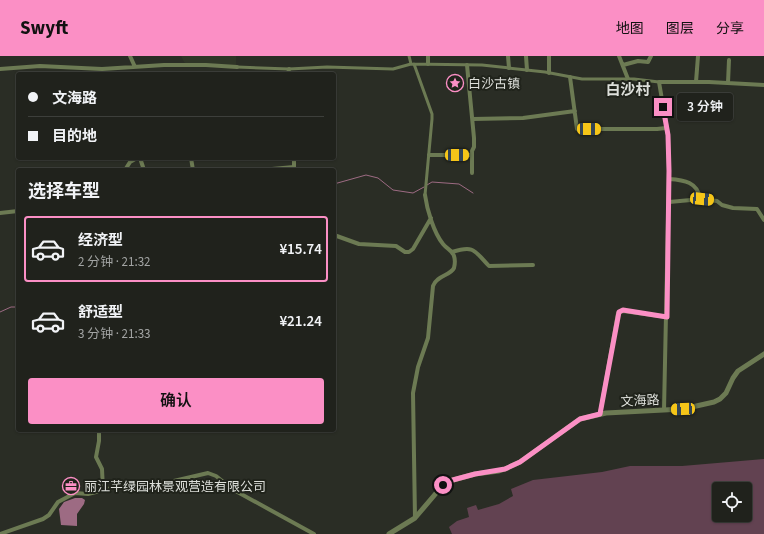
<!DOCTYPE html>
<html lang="zh">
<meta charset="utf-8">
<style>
:root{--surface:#20221c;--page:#2d2f29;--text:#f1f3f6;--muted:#a2a4a3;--line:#3d3f3b;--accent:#fb8fc5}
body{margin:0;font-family:"Source Sans 3","Noto Sans SC",sans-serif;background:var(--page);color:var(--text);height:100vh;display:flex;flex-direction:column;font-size:15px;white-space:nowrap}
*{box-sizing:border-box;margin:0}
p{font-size:13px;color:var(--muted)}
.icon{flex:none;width:22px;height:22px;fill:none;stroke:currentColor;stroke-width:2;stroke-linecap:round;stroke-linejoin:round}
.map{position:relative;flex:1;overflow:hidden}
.panel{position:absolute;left:16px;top:112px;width:320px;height:264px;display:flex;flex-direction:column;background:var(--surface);border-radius:4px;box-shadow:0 1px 3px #0004,0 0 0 1px var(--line)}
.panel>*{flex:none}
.top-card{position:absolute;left:16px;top:16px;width:320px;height:88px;border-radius:4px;box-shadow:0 1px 3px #0004,0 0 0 1px var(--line);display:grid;align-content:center;height:88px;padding:0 12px;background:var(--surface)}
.fabs{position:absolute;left:712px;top:426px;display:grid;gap:8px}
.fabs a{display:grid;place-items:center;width:40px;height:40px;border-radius:4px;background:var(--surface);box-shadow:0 1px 3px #0004,0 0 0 1px var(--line);font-size:20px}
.end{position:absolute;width:18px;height:18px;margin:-9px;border:5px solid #fb8fc5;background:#111;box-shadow:0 0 0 2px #111}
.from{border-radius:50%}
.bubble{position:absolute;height:28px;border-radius:4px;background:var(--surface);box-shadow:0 1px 3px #0004,0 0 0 1px var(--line);font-size:13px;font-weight:600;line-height:28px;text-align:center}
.car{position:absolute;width:12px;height:24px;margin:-12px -6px;border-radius:5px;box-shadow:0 0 3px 1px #0007;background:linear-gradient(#f5c518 24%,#345 0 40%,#f5c518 0 76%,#345 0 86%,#f5c518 0)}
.top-card b{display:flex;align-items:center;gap:14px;height:38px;font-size:15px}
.top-card b+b{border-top:1px solid var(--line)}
.top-card i{width:10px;height:10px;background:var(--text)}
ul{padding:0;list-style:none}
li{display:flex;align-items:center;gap:12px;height:66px;margin:0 8px 6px;padding:0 4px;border:2px solid transparent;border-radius:4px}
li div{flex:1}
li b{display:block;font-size:15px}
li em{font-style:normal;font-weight:600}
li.current{border-color:var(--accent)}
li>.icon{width:36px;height:36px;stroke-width:1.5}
h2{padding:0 12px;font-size:18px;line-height:48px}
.cta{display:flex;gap:8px;margin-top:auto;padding:8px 12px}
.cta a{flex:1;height:46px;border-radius:4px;background:var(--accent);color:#111;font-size:16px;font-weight:600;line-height:46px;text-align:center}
header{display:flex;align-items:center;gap:24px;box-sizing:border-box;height:56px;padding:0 20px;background:var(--accent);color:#111}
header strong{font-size:19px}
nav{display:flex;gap:22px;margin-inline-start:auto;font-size:14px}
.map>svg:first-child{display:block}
.built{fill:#2f3527}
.green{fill:#624251;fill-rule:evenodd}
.water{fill:#9d6b83}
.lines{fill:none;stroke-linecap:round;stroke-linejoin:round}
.stream{stroke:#9d6b83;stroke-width:1}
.pedestrian{stroke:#6c7a53;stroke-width:3}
.minor{stroke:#6c7a53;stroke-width:4}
.tertiary{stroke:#6c7a53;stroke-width:5}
.route{stroke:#fb8fc5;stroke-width:5}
.labels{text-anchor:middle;stroke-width:4;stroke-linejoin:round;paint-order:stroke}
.poi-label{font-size:13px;fill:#dddfda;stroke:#20231b;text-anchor:start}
.street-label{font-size:13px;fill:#dddfda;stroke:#20231b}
.quarter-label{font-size:15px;font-weight:bold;fill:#dddfda;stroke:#20231b}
</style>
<header>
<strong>Swyft</strong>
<nav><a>地图</a><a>图层</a><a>分享</a></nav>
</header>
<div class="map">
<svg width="764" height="478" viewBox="0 0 764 478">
<rect width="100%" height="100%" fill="#2a2d25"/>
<path class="built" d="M181 0H236V10L187 8 184 6Z"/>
<path class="green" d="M764 403V478H452L449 471 457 465 469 461 467 452 476 449 478 454 499 448 513 440 511 433 533 424 602 416 630 410H682ZM719 433H745V459H719Z"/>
<path class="water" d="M75 442H82L85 444 84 448 77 458V470L61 469 59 453 64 446Z"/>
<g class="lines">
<path class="stream" d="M334 128 366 119 378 122 393 134 413 137 424 131
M427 129 432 126 459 128 473 137
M0 256 11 251H18"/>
<path class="pedestrian" d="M409 0 411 8
M414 8 432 58V63L425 139
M237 11 289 13 327 11 393 13 411 8 482 9 545 16 582 23H634L659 26"/>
<path class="minor" d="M130 0 135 11
M428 0V8
M508 0 509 12
M526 0 527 14
M549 0V17
M619 0 628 23
M467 9 474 82V91L472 95V117
M623 9 638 5 648 6 651 0
M0 13 40 10 102 13 164 9H206L237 11
M288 18 289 13
M570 21 577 73H657L666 72
M696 26 698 0
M728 27 729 4
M473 63 523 62 575 55
M429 99H472
M140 102 144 114
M191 102 193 114
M272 113 294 111V102
M125 114 130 106 137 102
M669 123C684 124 698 126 700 143
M669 146 702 143 717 145 722 149 733 152 757 153 764 164
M0 157 18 155
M334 179 359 188 396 190 405 196H409L413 193 431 162
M452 196C474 189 474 194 489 210L533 209
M664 354 669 115 668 79 659 26H709L764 29
M600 358 618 257 623 255 667 261
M99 374V385L96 401 102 413 103 434
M415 462 413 337 418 311 428 282 433 230C437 219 450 220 454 212 455 208 455 203 454 200 452 194 447 193 443 188 434 177 427 154 425 139
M0 478 43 463 49 459 58 446 75 437 88 438 120 430 140 432 161 428 208 417 216 420 232 433 314 478"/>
<path class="tertiary" d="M389 478 415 462 443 429 446 426 475 418 499 415 505 413 520 406 580 363 606 357 683 353 714 346 720 343 726 337 733 322 738 315 764 298"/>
</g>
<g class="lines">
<path class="route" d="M443 429 449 425 475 418 505 413 520 406 580 363 600 358 619 256 623 254 667 261 669 115 668 79 663 51"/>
</g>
<defs>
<g id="sight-ring" transform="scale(0.9)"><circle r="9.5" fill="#20231b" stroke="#fb8fc5" stroke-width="1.5"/><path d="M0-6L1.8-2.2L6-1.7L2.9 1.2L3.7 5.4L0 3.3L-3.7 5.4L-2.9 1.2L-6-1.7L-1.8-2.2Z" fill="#fb8fc5"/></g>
<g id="office-ring" transform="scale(0.9)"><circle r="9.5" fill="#20231b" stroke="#fb8fc5" stroke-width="1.5"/><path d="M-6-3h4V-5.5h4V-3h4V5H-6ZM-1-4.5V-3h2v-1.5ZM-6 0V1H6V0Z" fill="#fb8fc5"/></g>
</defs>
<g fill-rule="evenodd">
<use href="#sight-ring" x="455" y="27"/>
<use href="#office-ring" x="71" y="430"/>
</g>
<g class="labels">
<g class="poi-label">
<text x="468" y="32">白沙古镇</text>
<text x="84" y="435">丽江芊绿园林景观营造有限公司</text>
</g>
<g class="street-label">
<text transform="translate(640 344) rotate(-3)" y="5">文海路</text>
</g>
<g class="quarter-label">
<text x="628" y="39">白沙村</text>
</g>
</g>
</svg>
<div class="fabs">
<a><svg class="icon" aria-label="locate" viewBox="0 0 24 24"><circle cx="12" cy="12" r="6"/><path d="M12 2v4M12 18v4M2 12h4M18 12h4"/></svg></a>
</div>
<i class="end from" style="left:443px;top:429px"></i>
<i class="end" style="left:663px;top:51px"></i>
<div class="bubble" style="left:677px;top:37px;width:56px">3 分钟</div>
<i class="car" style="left:589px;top:73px;rotate:91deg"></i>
<i class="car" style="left:457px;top:99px;rotate:90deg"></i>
<i class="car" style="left:702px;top:143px;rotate:96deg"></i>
<i class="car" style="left:683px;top:353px;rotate:267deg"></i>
<div class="top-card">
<b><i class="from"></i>文海路</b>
<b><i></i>目的地</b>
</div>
<section class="panel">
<h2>选择车型</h2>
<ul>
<li class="current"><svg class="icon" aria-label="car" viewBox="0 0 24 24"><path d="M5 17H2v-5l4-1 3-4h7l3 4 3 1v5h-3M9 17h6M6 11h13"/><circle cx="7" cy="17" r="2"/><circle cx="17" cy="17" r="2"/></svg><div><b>经济型</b><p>2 分钟 · 21:32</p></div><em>¥15.74</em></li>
<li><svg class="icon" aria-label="car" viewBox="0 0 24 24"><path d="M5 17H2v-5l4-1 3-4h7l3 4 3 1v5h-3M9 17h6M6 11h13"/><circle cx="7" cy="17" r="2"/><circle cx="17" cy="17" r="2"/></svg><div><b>舒适型</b><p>3 分钟 · 21:33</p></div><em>¥21.24</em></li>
</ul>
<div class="cta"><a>确认</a></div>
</section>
</div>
